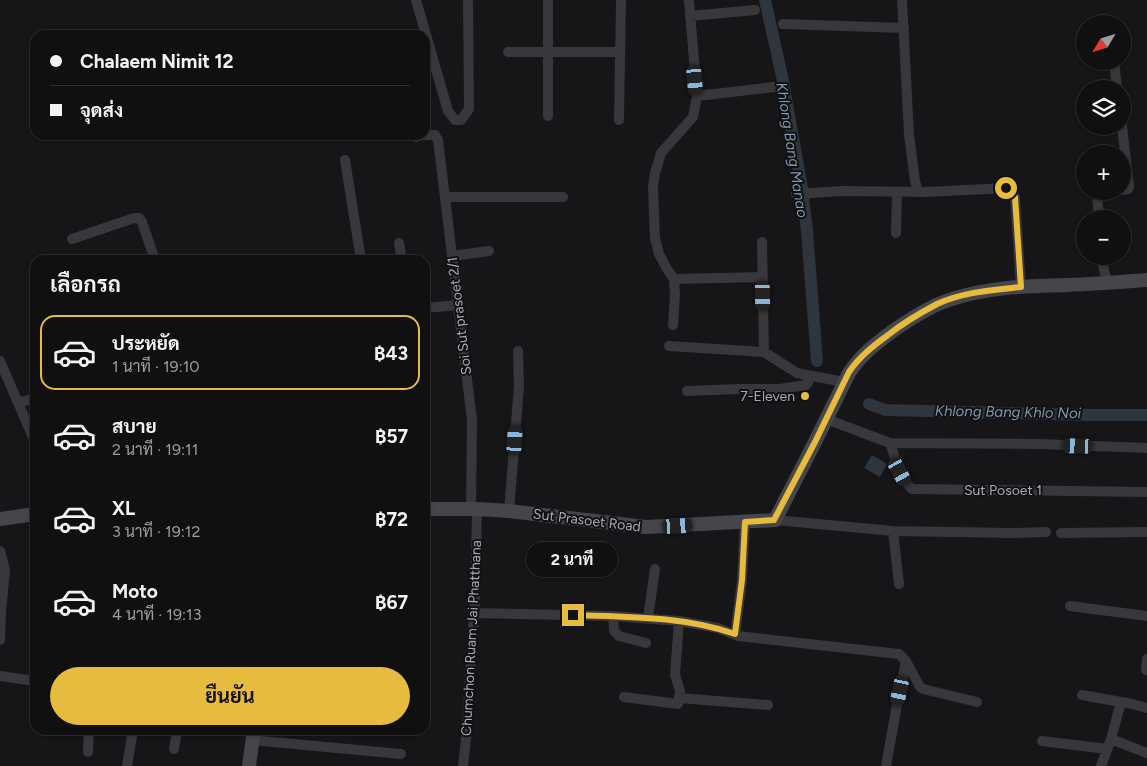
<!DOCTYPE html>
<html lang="th">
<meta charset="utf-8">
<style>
:root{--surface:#101011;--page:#1e1e1f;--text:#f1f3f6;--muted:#9c9d9f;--line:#303031;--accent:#e7bc3e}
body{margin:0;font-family:Figtree,Sarabun,sans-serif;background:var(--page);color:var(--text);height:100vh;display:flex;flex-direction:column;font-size:19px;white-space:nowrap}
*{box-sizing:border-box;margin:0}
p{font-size:16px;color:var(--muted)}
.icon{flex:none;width:28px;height:28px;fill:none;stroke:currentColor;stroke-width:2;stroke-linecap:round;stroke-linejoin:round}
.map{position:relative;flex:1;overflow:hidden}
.side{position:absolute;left:30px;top:255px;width:400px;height:480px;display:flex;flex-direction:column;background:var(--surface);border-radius:15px;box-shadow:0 1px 4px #0004,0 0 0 1px var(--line)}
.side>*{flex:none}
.banner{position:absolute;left:30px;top:30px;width:400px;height:110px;border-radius:15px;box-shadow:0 1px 4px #0004,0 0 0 1px var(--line);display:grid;align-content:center;height:110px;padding:0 20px;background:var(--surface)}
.needle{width:32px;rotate:232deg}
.buttons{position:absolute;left:1076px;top:15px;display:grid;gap:10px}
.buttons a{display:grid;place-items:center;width:55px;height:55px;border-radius:50%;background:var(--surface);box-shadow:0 1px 4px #0004,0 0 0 1px var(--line);font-size:25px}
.end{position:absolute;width:22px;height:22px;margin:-11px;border:6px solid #e7bc3e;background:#111;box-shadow:0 0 0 2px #111}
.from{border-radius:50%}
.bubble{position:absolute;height:35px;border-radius:18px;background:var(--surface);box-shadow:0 1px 4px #0004,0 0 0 1px var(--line);font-size:16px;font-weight:700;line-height:35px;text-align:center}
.car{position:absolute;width:15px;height:30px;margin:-15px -8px;border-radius:6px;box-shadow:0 0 4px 1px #0007;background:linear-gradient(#222 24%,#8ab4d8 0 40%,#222 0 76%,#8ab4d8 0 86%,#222 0)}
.banner b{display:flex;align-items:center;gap:18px;height:48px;font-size:19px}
.banner b+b{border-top:1px solid var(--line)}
.banner i{width:12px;height:12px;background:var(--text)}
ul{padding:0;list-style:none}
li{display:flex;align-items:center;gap:15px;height:75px;margin:0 10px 8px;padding:0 10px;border:2px solid transparent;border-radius:15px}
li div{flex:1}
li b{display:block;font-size:19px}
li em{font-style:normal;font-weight:700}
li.current{border-color:var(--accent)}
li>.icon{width:45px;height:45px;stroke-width:1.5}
h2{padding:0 20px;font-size:22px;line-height:60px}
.cta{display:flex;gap:10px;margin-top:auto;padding:10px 20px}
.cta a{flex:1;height:58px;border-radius:30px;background:var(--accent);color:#111;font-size:20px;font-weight:700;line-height:58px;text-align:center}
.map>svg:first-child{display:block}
.water{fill:#2e353c}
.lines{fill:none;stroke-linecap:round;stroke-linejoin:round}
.canal{stroke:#2e353c;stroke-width:12}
.street{stroke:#37373c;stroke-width:10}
.secondary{stroke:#45464c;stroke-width:14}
.route{stroke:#e7bc3e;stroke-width:6}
.poi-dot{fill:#e7bc3e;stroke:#111112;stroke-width:2}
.labels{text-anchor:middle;stroke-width:4;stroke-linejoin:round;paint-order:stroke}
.street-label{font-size:14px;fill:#a8abb6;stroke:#111112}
.poi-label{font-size:14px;fill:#a8abb6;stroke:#111112;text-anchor:end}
.water-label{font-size:15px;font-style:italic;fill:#8196b0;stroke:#111112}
</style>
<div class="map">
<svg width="1147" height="766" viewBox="0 0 1147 766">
<rect width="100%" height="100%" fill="#161517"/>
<path class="water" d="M872 455 887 464 880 477 864 468Z"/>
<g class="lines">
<path class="canal" d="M765 0 782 76 802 188 807 231 817 361
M869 404 885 410 1090 415H1147"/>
<path class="street" d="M416 0 448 111 455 120H461L469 109 468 0
M902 0 909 135 915 181 918 192
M690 16 755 10
M783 24 904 28
M508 52H620
M1114 61 1117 89
M697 96 774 87
M548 116V0
M619 120 621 0
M1122 126 1129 187 1128 189 1122 190
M412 135 416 137 423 135
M425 135H435L438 140 472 420 471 509
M345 160 361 260
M796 194 842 191 926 192 1006 188 1012 192 1015 197 1021 287
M446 197H563
M1099 219 1097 194 1100 192 1107 191
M896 233 897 192
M72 239 134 218H139L142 222 155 260
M399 243 402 260
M452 256 489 251
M1101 256 1107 283
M674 279 763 277
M425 308 458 305
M673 325 675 295 674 279 667 269 659 254 655 238 653 187 655 173 661 153 693 117 697 96 689 0
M669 346 764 352 762 242
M764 352 797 373 844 382
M0 361 35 442
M687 391 738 389H780L806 385 808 383V376
M18 403 35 398
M826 419 890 443 1039 444 1147 448
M890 443C896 460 899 477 912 489L1147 492
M509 511 519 386 518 351
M775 520 893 531 1012 533 1046 532
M893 531 899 584
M1061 533 1147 532
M0 551 5 570 1 612 0 640
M1070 606 1147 616
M474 613 613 616 679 621 718 628 738 636 899 654 906 661 920 687 923 689 977 702
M613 616 614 631 619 636 646 643
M648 618 655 569
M735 635 742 580 745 521
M1146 670 1147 659
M0 676 35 681
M1082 695 1121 702
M624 697 678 704 680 691 675 675 679 621
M679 698 768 705
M1111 739 1147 753
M252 740 401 754
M1042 741 1107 749
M174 749 177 730
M88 752 89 730
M127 766 133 730
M463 766 466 739 475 602 477 509
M886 766 897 705 906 661
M1101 766 1111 739 1121 702 1128 703 1147 708"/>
<path class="secondary" d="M425 509H477L509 511 646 527 775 520 815 442 849 373C860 356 874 345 890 333 907 321 926 308 946 301 985 287 1027 286 1067 285 1094 284 1120 282 1147 280
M0 519 35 514
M249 766 254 730"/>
</g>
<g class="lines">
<path class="route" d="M573 615C627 617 683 616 735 634L742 580 745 522 774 520 815 442 849 372C859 357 873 346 888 335 903 323 920 313 937 304 963 292 993 290 1021 287L1015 197 1012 192 1006 188"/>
</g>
<circle class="poi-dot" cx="805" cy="396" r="5"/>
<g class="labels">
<g class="street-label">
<text transform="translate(459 316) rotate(-97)" y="5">Soi Sut prasoet 2/1</text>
<text x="1003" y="495">Sut Posoet 1</text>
<text transform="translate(587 520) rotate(7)" y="5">Sut Prasoet Road</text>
<text transform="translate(471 638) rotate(-87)" y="5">Chumchon Ruam Jai Phatthana</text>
</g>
<g class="poi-label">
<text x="795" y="401">7-Eleven</text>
</g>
<g class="water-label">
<text transform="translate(792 150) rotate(81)" y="5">Khlong Bang Manao</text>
<text transform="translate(1008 412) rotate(1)" y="5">Khlong Bang Khlo Noi</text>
</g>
</g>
</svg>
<div class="buttons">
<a><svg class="needle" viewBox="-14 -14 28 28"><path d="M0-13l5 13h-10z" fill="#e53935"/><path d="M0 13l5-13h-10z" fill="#9c9d9f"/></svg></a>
<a><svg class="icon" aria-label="layers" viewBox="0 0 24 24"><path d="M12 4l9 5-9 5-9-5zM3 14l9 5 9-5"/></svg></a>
<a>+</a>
<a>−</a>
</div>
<i class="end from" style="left:1006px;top:188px"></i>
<i class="end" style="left:573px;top:615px"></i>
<div class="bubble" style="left:526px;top:542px;width:92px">2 นาที</div>
<i class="car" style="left:695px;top:80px;rotate:175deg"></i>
<i class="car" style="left:763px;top:296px;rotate:179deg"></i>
<i class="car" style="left:515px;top:440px;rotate:4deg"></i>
<i class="car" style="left:1078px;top:446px;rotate:272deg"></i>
<i class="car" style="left:900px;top:472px;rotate:151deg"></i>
<i class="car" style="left:678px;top:526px;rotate:87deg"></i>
<i class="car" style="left:900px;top:691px;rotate:192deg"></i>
<div class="banner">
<b><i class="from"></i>Chalaem Nimit 12</b>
<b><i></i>จุดส่ง</b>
</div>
<section class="side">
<h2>เลือกรถ</h2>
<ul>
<li class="current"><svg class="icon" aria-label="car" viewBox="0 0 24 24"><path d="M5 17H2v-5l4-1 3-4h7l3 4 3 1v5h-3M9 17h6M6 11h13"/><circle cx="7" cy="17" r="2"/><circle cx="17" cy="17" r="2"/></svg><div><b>ประหยัด</b><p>1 นาที · 19:10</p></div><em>฿43</em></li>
<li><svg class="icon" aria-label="car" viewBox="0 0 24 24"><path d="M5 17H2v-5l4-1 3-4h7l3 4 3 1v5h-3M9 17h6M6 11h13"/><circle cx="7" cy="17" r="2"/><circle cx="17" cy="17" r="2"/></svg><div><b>สบาย</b><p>2 นาที · 19:11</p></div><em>฿57</em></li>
<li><svg class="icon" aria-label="car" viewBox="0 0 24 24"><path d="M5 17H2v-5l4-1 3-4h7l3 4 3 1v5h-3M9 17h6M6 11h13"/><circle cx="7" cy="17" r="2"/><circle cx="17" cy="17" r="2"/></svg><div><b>XL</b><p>3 นาที · 19:12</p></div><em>฿72</em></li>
<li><svg class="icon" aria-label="car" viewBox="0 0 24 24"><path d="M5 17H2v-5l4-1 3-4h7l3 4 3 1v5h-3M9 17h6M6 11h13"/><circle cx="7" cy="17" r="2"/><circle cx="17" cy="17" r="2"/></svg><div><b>Moto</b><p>4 นาที · 19:13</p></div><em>฿67</em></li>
</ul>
<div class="cta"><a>ยืนยัน</a></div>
</section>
</div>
